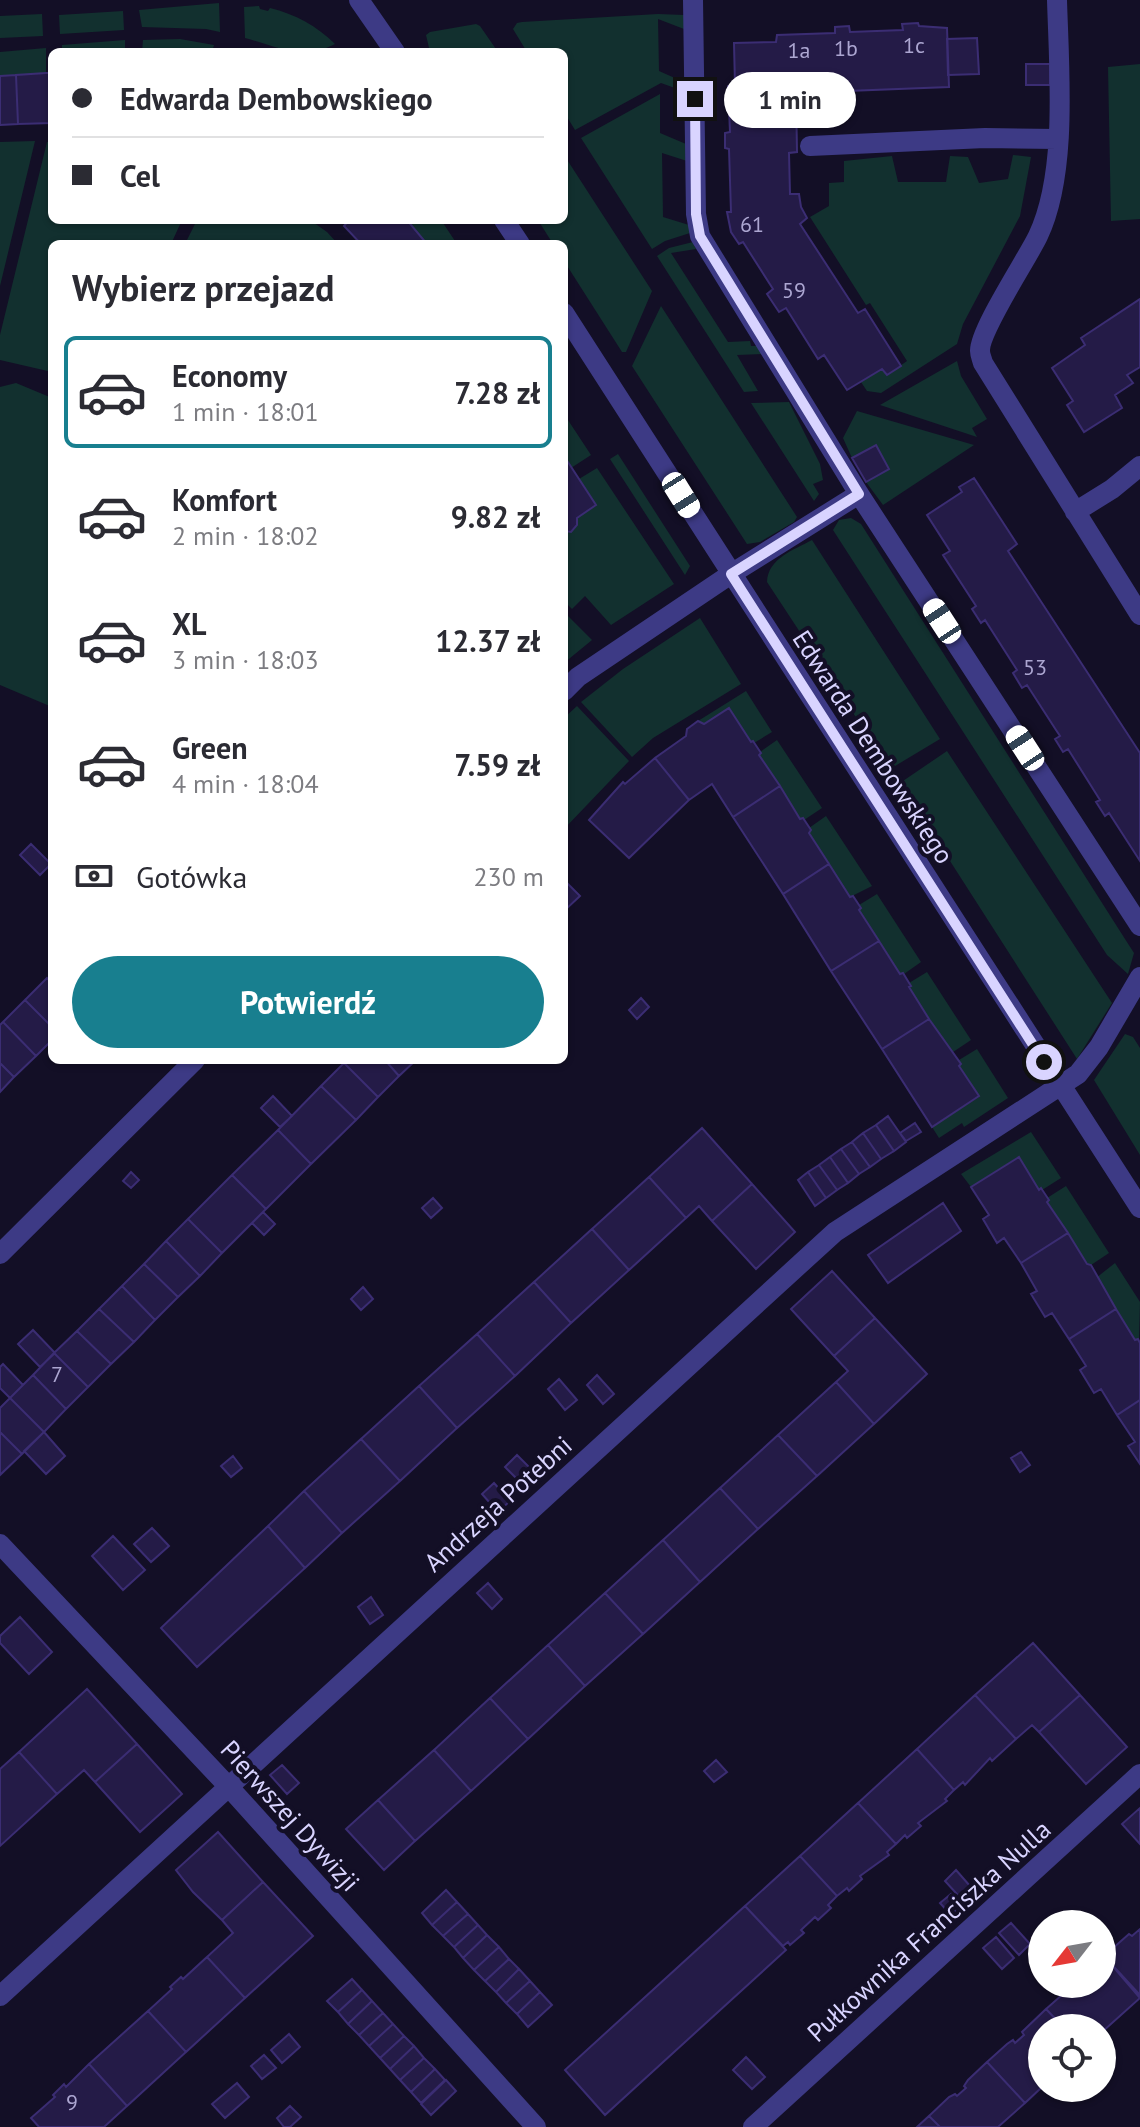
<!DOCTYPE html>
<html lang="pl">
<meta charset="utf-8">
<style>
:root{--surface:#fff;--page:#f2f2f3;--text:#2b2b33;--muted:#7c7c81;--line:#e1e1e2;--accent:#187f8f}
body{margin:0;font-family:"PT Sans",sans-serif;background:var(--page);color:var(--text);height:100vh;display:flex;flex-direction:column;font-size:30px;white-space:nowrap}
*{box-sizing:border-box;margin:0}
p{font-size:26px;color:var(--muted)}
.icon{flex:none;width:44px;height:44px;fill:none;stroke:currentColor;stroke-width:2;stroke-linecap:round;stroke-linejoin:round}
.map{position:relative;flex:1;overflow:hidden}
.side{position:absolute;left:48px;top:240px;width:520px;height:824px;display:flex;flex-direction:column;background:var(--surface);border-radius:12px;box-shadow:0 2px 6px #0004}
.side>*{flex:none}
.banner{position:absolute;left:48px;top:48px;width:520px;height:176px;border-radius:12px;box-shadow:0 2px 6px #0004;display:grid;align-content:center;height:176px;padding:0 24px;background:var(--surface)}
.needle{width:52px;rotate:239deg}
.controls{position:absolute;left:1028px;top:1910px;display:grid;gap:16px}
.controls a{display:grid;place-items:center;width:88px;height:88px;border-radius:50%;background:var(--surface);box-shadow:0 2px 6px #0004;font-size:40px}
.end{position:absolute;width:36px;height:36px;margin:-18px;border:10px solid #d9d4ff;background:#111;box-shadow:0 0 0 4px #111}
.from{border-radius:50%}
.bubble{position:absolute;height:56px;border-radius:28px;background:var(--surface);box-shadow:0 2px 6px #0004;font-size:26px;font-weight:700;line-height:56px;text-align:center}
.car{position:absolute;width:24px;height:48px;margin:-24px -12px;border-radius:10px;box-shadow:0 0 6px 2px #0007;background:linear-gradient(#fff 24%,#345 0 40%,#fff 0 76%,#345 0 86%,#fff 0)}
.banner b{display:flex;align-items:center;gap:28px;height:76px;font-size:30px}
.banner b+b{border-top:2px solid var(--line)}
.banner i{width:20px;height:20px;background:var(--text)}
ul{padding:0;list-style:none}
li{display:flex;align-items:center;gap:24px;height:112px;margin:0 16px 12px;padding:0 8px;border:4px solid transparent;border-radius:12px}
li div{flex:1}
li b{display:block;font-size:30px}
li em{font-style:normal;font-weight:700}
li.current{border-color:var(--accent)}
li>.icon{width:72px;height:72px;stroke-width:1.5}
h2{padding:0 24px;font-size:36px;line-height:96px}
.pay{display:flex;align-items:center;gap:20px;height:88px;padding:0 24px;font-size:30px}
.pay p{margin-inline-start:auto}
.action{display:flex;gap:16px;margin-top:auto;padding:16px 24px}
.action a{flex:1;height:92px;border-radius:48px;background:var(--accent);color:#fff;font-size:32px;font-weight:700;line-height:92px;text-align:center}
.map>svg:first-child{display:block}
.green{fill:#12302f}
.building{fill:#241b47;stroke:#3b2d73;stroke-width:2}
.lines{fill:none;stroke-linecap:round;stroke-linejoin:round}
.minor{stroke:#3d3a85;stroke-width:20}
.route{stroke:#d9d4ff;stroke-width:10}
.labels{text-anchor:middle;stroke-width:8;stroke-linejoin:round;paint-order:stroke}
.number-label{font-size:22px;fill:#aca6d1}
.street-label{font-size:26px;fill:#d9d4ff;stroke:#130f26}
</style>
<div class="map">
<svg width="1140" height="2127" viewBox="0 0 1140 2127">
<rect width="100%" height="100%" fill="#130f26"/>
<path class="green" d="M219 3 220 32 206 29 142 27 139 10Z
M259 6 260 9 268 11 270 8C295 14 317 26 335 44 302 61 278 47 245 38L244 7Z
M123 11 124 30 60 34 59 15Z
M42 14 43 36 0 38V16Z
M658 14 684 15V29L658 19 659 71 686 83V92L661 83 575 130 564 112V52H527L513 29 517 23 522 22Z
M476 24 480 26 498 52H430L426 35 430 32Z
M180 39 214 45 212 52H142L143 40Z
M125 40V52H62V45Z
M46 48V73L0 76V52Z
M1140 64V219L1111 221 1108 67Z
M660 94V133L686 144 687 161 662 153 663 217 689 225 690 233 665 241 652 249 581 138Z
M35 141 0 286V142Z
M47 142H52V220H182L171 244H52V372L0 360V335Z
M564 155 652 291 626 352H622L564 261V244H553L538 220H564Z
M1013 155 1031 157 1020 216 963 324 957 344 881 393 867 391 861 382 882 369 887 375 907 361 870 303 866 305 810 217 829 206V183L844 182V161L892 156 898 182H946L950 156 968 157 979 183 1008 179Z
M197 220H310L327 232 338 244H185Z
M417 220H441L457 244H427L411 225Z
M693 242 696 249 671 253 728 342 750 341 751 346H758L763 354 737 355 758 391 744 392 657 256 669 248Z
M661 306 797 517 794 522 760 542 747 544 632 366Z
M957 361 961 376 987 419 972 428 977 437 880 405Z
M16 383 52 398V707L0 685V387Z
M789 402 820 464 823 480 813 484 819 494 814 501 751 403Z
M857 411 974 445 883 505 866 482 889 469 852 458 843 438Z
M564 414 591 455 571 468 564 456Z
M618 454 690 566 685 575 610 459Z
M597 468 674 584 611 625 585 596 572 609 564 601V531L571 532 577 525V518L596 506 579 479Z
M851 518 861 524 1125 939 1134 953 1128 974 1107 955 833 530 839 520Z
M812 540 940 739 890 769 767 582C768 558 794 550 812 540Z
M564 612 592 640 564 663Z
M700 618 741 684 653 738 632 757 581 702 623 669Z
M746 691 772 732 754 743 698 721Z
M577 706 629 761 564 829V718Z
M777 740 822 808 804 820 800 819 759 756 760 752Z
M947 751 1112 1003 1077 1059 900 783Z
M826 816 872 886 850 897 809 833V828Z
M877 894 921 962 904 974H900L859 910V905Z
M927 972 971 1040 953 1052 949 1050 909 987V983Z
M1125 1034 1133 1037 1140 1048V1155L1094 1080Z
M977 1049 1008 1098 964 1127 962 1123 939 1138 932 1127 979 1097 959 1066 961 1064 959 1060Z
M1031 1132 1061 1178 1042 1190H1039L1018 1157 971 1187 961 1174Z
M1066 1186 1109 1253 1091 1265 1087 1264 1047 1202V1198Z
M1115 1263 1140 1302 1139 1341 1135 1340 1096 1278Z"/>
<path class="building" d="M918 23 919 26 947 28 949 87 796 93 797 152 789 153 790 194H799L801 207 807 218 800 224 858 313 865 309 901 366 887 375 882 369 847 390 824 355 818 359 786 308 779 312 767 294 773 289 743 242 739 244 731 232 727 212H731L729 149 725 148V133L730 132 728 86 735 85 734 43 776 42 777 35 835 33V27L849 26 850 32 903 30 902 24Z
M977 38 979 74 948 75 947 39Z
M1026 64H1050V85H1026Z
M46 73H52V123L18 124 16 75Z
M16 75 18 124 0 125V76Z
M349 220H407L427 244H361L344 226Z
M1140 299V367L1127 375 1133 383 1115 395 1122 408 1084 432 1067 405 1073 401 1052 368 1085 345 1081 338Z
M876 445 889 469 866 482 852 458Z
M564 456 596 505 577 518V525L571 532 564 531Z
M974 478 1017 544 1008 551 1140 753V861L1109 813 1105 816 1096 802 1100 800 1068 749 1063 752 1055 739 1060 736 1056 730 1027 685 1022 688 1013 673 1017 670 985 620 981 623 972 609 976 606 943 555 950 551 927 515 962 492 959 487Z
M729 708 751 742 753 741 761 753 759 755 780 786 733 817 712 784 689 800 655 758 686 736 687 729 698 721 704 724Z
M655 758 689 800 629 858 589 820 623 782 625 784Z
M780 786 800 819 803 818 811 830 809 833 829 864 783 894 733 817Z
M31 844 51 864 40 875 20 855Z
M829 864 850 897 853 896 861 908 859 910 879 941 831 971 783 894Z
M564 880 580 896 564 911Z
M879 941 900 974 903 973 911 986 909 987 929 1019 882 1049 831 971Z
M47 978 52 983V1027L25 1000Z
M641 998 649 1007 637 1019 629 1010Z
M25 1000 52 1027V1040L36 1056 3 1022Z
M929 1019 961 1064 959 1066 979 1096 932 1127 882 1049Z
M3 1022 36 1056 14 1077 0 1063V1025Z
M347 1060H385L399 1076 378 1097 344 1063Z
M385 1060H416L399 1076Z
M0 1063 14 1077 0 1092Z
M344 1063 378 1097 356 1120 321 1086Z
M321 1086 356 1120 311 1164 278 1130Z
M273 1096 292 1116 280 1127 261 1108Z
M888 1116 906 1142 894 1151 876 1125Z
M915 1123 921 1132 906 1141 900 1133Z
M876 1125 894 1151 881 1159 863 1133Z
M702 1128 752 1184 712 1221 699 1206 686 1218 649 1177Z
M278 1130 311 1164 266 1209 232 1175Z
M863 1133 881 1159 870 1167 852 1142Z
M852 1142 870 1167 859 1174 841 1149Z
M841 1149 859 1174 848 1183 830 1157Z
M830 1157 848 1183 837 1190 819 1165Z
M1019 1157 1039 1190 1041 1188 1049 1200 1047 1202 1068 1233 1021 1263 1004 1238 997 1243 983 1219 989 1215 971 1187Z
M819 1165 837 1190 826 1198 808 1172Z
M131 1172 139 1180 131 1188 123 1181Z
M808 1172 826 1198 815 1206 798 1180Z
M232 1175 266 1209 222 1253 188 1219Z
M649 1177 686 1218 629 1270 592 1229Z
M752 1184 795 1232 756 1269 712 1221Z
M433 1198 442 1208 431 1218 422 1208Z
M943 1203 961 1231 888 1283 868 1255Z
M263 1212 275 1224 264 1235 252 1223Z
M188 1219 222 1253 200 1276 166 1241Z
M592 1229 629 1270 571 1323 534 1282Z
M1068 1233 1087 1264 1091 1265 1116 1309 1069 1339 1052 1313 1045 1317 1031 1294 1037 1291 1021 1263Z
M166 1241 200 1276 178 1297 144 1264Z
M144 1264 178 1297 155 1320 122 1286Z
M832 1271 875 1318 834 1356 791 1309Z
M534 1282 571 1323 515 1376 477 1334Z
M122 1286 155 1320 134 1342 99 1309Z
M363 1287 373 1299 361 1310 351 1299Z
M99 1309 134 1342 111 1364 77 1331Z
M1116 1309 1135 1340 1138 1339 1140 1343V1400L1117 1415 1101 1389 1094 1393 1080 1370 1086 1366 1069 1339Z
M875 1318 927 1374 874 1424 836 1382 848 1371 834 1356Z
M33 1330 55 1353 40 1367 18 1344Z
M77 1331 111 1364 88 1387 54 1353Z
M477 1334 515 1376 457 1428 419 1386Z
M54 1353 88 1387 66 1409 33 1375Z
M3 1364 23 1385 10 1398 0 1388V1367Z
M33 1375 66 1409 44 1432 10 1398Z
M597 1375 614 1394 603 1404 587 1385Z
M559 1379 577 1400 565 1410 548 1389Z
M836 1382 874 1424 817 1476 778 1435Z
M419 1386 457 1428 400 1481 361 1439Z
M10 1398 44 1432 22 1454 0 1432V1408Z
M1140 1400V1464L1128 1446 1135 1442 1117 1415Z
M0 1432 22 1454 0 1475Z
M44 1432 65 1456 46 1474 24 1451Z
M778 1435 817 1476 758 1529 720 1488Z
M361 1439 400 1481 342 1533 304 1491Z
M1021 1452 1030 1465 1020 1472 1011 1458Z
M517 1455 537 1475 525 1487 505 1467Z
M233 1456 242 1468 231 1477 221 1466Z
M494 1483 510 1501 498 1512 482 1494Z
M720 1488 758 1529 700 1582 663 1540Z
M304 1491 342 1533 305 1568 268 1526Z
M268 1526 305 1568 197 1667 161 1628Z
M152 1528 169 1546 151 1562 134 1544Z
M113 1536 145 1570 123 1590 92 1556Z
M663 1540 700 1582 643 1634 605 1593Z
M488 1583 502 1599 492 1609 477 1593Z
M605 1593 643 1634 585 1686 548 1645Z
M371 1597 383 1615 370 1624 358 1607Z
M20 1617 52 1652 29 1674 0 1643V1636Z
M1033 1643 1080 1695 1039 1732 1032 1725 1016 1739 975 1695Z
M548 1645 585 1686 528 1739 490 1698Z
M87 1689 137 1744 95 1782 84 1770 57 1794 19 1752Z
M975 1695 1016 1739 992 1761 990 1758 965 1785 963 1782 954 1790 917 1749Z
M1080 1695 1127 1747 1086 1784 1039 1732Z
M490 1698 528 1739 471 1791 434 1750Z
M137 1744 182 1794 140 1832 95 1782Z
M917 1749 954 1790 945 1799 947 1801 918 1823 921 1826 907 1838 905 1835 896 1844 858 1803Z
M434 1750 471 1791 415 1841 378 1800Z
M19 1752 57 1794 0 1846V1769Z
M716 1760 727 1772 714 1782 704 1771Z
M282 1765 299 1783 287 1794 270 1775Z
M378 1800 415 1841 384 1870 346 1829Z
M858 1803 896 1844 887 1852 889 1855 860 1876 862 1879 849 1891 847 1888 837 1896 800 1856Z
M1140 1808V1844L1122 1824Z
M218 1832 263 1882 222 1920 193 1892 176 1870Z
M800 1856 837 1896 828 1905 831 1908 818 1920 815 1917 801 1930 804 1933 790 1945 788 1942 783 1946 745 1906Z
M956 1870 977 1894 966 1904 945 1881Z
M263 1882 313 1936 245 1998 207 1957 233 1933 222 1920Z
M446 1890 457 1902 432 1925 422 1913Z
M951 1894 961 1906 951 1915 940 1903Z
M457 1902 468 1914 443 1936 432 1925Z
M745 1906 786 1950 605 2115 565 2070Z
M468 1914 478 1925 454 1947 443 1936Z
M1011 1923 1030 1944 1019 1955 999 1933Z
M478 1925 487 1935 463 1958 454 1947Z
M1140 1929V1995L1104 1956 1129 1934 1132 1936Z
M487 1935 499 1947 474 1970 463 1958Z
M996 1937 1014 1958 1002 1969 983 1948Z
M499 1947 509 1959 485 1981 474 1970Z
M1104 1956 1140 1998 1102 2032V2028H1064L1046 2009 1071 1987 1073 1990 1080 1984H1102Z
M207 1957 245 1998 186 2052 148 2011 172 1989 170 1987 181 1977 183 1979Z
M509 1959 519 1969 496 1992 485 1981Z
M519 1969 530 1981 506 2003 496 1992Z
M352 1979 362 1990 338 2012 327 2001Z
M530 1981 540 1992 517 2014 506 2003Z
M362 1990 372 2001 348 2024 338 2012Z
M540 1992 552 2005 528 2027 517 2014Z
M372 2001 383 2013 359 2035 348 2024Z
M1046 2009 1064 2028H1042V2087L1025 2103 987 2062 1007 2044 1013 2040 1015 2043 1024 2035 1022 2032Z
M148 2011 186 2052 127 2106 89 2064Z
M383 2013 393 2024 369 2046 359 2035Z
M393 2024 404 2036 380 2058 369 2046Z
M289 2034 300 2047 282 2063 271 2050Z
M404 2036 414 2046 390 2069 380 2058Z
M414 2046 424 2058 400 2080 390 2069Z
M264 2055 276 2068 262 2079 251 2066Z
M746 2057 765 2077 752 2089 733 2070Z
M424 2058 435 2069 411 2092 400 2080Z
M987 2062 1025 2103 998 2127H940L929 2116 949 2097 955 2094 957 2096 966 2088 964 2086 968 2080Z
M89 2064 127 2106 104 2127H39L31 2118 55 2097 53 2095 64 2084 66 2087Z
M435 2069 445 2080 421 2103 411 2092Z
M446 2080 456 2091 431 2115 421 2104Z
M237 2083 249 2097 225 2118 212 2104Z
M290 2106 301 2117 290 2127H284L277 2118Z
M929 2116 940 2127H917Z"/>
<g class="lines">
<path class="minor" d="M359 0 395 52
M693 0 696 214 700 236 859 494 1140 926
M1057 0C1059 70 1068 173 1038 236 1027 259 979 331 980 351 980 355 982 359 983 363L1140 615
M810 146 985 138 1057 139
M504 220 520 244
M564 313 1140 1208
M1075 512 1112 489 1140 466
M564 691 578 677 731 574 859 494
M0 1254 195 1060
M0 1544 228 1786 536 2127
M0 1996 835 1232 1078 1074 1099 1047 1140 977
M753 2127 1140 1774"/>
</g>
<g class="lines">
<path class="route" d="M695 99 696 214 700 236 859 494 731 574 1044 1062"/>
</g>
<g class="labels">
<g class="number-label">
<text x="914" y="53">1c</text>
<text x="846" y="56">1b</text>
<text x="799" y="58">1a</text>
<text x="752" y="232">61</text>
<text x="794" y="298">59</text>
<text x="1035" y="675">53</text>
<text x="57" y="1382">7</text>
<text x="72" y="2110">9</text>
</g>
<g class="street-label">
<text transform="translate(873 747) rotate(57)" y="9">Edwarda Dembowskiego</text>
<text transform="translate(498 1504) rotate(-42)" y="9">Andrzeja Potebni</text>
<text transform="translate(290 1816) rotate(48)" y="9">Pierwszej Dywizji</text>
<text transform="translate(929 1931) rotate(-42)" y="9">Pułkownika Franciszka Nulla</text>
</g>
</g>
</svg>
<div class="controls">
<a><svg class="needle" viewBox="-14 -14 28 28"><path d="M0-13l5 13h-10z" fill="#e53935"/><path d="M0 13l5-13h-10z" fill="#7c7c81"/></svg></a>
<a><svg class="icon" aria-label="locate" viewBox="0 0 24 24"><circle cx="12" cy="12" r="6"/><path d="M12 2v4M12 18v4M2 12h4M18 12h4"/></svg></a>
</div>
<i class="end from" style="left:1044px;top:1062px"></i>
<i class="end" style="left:695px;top:99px"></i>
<div class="bubble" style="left:724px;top:72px;width:132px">1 min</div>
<i class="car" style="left:681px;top:495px;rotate:148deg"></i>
<i class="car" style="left:942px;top:621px;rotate:327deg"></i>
<i class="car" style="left:1025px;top:748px;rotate:327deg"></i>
<div class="banner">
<b><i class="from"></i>Edwarda Dembowskiego</b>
<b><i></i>Cel</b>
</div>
<section class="side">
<h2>Wybierz przejazd</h2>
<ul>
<li class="current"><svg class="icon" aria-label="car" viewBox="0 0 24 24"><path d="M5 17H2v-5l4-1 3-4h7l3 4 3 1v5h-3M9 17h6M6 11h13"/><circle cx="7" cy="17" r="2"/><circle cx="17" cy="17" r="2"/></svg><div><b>Economy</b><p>1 min · 18:01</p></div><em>7.28 zł</em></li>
<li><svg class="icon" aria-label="car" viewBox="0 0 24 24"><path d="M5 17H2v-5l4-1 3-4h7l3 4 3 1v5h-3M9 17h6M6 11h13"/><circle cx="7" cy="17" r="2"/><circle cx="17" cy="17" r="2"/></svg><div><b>Komfort</b><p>2 min · 18:02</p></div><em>9.82 zł</em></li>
<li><svg class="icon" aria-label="car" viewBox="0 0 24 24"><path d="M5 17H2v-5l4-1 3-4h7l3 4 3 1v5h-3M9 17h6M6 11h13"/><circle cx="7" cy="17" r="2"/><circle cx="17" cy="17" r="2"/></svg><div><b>XL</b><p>3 min · 18:03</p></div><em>12.37 zł</em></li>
<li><svg class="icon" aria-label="car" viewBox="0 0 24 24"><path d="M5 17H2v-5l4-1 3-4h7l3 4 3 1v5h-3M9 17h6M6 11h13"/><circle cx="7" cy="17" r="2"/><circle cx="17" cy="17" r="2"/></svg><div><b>Green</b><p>4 min · 18:04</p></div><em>7.59 zł</em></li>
</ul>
<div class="pay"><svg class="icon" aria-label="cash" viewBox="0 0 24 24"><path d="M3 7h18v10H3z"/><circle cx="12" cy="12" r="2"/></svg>Gotówka<p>230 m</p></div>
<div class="action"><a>Potwierdź</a></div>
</section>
</div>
